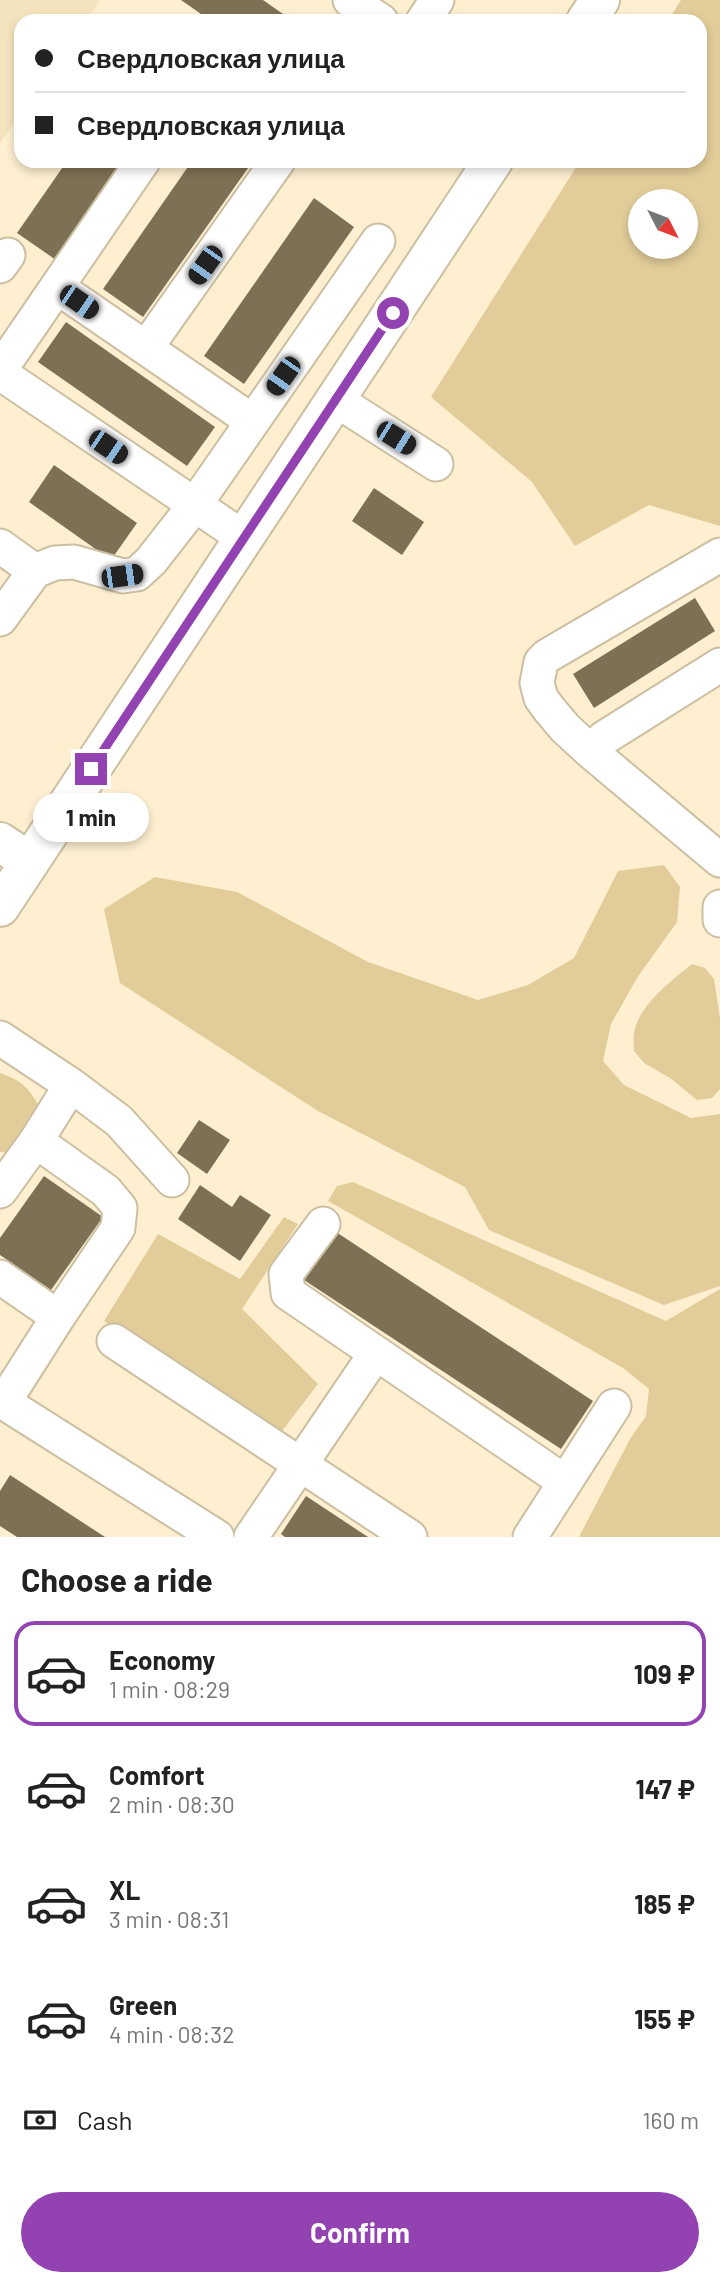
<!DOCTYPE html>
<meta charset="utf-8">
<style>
:root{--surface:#fff;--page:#f2f2f2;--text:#222;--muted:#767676;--line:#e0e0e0;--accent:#9342b1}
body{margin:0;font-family:Barlow,sans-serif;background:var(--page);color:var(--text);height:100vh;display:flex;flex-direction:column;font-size:26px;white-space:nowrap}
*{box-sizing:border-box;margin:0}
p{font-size:23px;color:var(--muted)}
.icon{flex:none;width:38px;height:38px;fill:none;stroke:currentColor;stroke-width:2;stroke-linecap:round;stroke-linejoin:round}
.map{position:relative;height:1537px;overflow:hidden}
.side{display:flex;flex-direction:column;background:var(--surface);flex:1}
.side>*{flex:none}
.hud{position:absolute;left:14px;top:14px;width:693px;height:154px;border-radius:21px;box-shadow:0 4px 10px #0003;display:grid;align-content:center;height:154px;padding:0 21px;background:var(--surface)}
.needle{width:46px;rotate:132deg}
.tools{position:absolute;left:628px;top:189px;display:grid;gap:14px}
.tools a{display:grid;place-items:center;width:70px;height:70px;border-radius:50%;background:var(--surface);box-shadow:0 4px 10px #0003;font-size:35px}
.end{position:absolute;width:32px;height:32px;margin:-16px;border:9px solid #9342b1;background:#fff;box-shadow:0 0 0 4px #fff}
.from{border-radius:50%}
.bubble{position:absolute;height:49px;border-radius:24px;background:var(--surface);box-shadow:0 4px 10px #0003;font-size:23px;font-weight:700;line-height:49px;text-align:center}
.car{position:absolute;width:21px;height:42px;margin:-21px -10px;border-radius:9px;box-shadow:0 0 5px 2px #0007;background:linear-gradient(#222 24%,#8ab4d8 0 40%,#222 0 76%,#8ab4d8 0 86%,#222 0)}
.hud b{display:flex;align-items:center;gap:24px;height:66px;font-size:26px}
.hud b+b{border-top:2px solid var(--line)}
.hud i{width:18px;height:18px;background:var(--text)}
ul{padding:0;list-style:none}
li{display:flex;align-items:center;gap:21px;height:105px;margin:0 14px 10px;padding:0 7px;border:4px solid transparent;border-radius:21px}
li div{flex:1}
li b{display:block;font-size:26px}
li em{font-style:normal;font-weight:700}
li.active{border-color:var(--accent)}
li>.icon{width:63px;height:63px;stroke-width:1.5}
h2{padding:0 21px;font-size:32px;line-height:84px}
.pay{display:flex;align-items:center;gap:18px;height:77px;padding:0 21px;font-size:26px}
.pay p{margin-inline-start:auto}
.cta{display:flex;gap:14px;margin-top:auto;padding:14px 21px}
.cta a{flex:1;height:80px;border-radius:42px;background:var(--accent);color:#fff;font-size:28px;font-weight:700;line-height:80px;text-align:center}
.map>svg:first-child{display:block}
.built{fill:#f4e4be}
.green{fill:#e2cc99;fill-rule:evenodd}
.building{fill:#7d7155}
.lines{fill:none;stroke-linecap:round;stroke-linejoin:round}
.minor-casing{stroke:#ccbfa1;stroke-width:37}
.major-casing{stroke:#ccbfa1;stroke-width:42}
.minor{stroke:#fff;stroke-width:33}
.major{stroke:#fff;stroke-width:38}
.route{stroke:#9342b1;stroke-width:9}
</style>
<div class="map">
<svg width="720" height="1537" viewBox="0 0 720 1537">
<rect width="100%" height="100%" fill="#fdefd0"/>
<path class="built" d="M0 0H100L85 21H21V113L0 143Z"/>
<path class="green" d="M681 0H720V526L649 505 575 546 532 482 431 397 580 161H700V21H668ZM686 201V247H640V201Z
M664 865 680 887 677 922 637 978 611 1024 603 1061 624 1085 691 1118 720 1114V1286L664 1305 489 1230 465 1187 318 1111 120 983 104 909 155 877 237 892 368 962 478 1000 528 985 574 958 618 871Z
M692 964 705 968 714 979 720 1018V1089L712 1098 697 1100 670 1078 644 1063 634 1051C634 1045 633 1039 634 1033 638 1006 672 980 692 964Z
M0 1073C23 1081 29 1088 40 1108L12 1153 0 1152Z
M353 1182 666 1321 720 1289V1537H579L630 1439 646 1416 649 1389 623 1368 328 1201 337 1186Z
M284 1217 298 1224 242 1309 318 1384 279 1435 104 1321 158 1234 240 1279Z"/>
<path class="building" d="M181 0H263L293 21H211Z
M67 161H126L56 260 17 233Z
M192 161H253L143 317 103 289Z
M314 198 354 227 244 384 204 356Z
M66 322 215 427 187 466 38 362Z
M54 465 137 523 111 560 29 502Z
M374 488 424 522 402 555 352 521Z
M695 598 715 631 594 708 573 674Z
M199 1120 230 1140 207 1174 177 1153Z
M44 1176 103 1217 51 1290 0 1255V1238Z
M200 1185 232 1207 240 1195 271 1215 240 1261 178 1219Z
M336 1232 593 1401 561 1449 304 1280Z
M10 1475 105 1537H17L0 1526V1491Z
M306 1496 368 1537H285L281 1534Z"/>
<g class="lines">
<g class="minor-casing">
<path id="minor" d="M350 0 381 21
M423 21 437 0
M0 266 8 255
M57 287 252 421
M146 348 278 161
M0 370 143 161
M0 373 244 538
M336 400 436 464
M0 546 35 571
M720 555 547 656 541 662 537 683 541 698 549 709 565 728 590 751 720 860
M0 619 35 571 55 563 74 562 123 576 137 574 151 561 194 506 378 241
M590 751 604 738 720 665
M720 907V920
M0 1038 71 1085 119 1121 172 1180
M0 1191 36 1141 71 1085
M0 1277 58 1317 118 1228 120 1208 106 1191 36 1141
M114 1341 410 1537
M376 1353 565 1482
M0 1400 217 1537
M4 1402 58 1317
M251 1537 376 1353 288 1293 286 1274 323 1224
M530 1537 614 1406"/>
</g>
<g class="major-casing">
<path id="major" d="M586 21 600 0
M0 842 30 862
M0 907 493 161"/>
</g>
<use href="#minor" class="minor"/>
<use href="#major" class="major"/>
</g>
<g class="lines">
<path class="route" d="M91 769 393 313"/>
</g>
</svg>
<div class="tools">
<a><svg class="needle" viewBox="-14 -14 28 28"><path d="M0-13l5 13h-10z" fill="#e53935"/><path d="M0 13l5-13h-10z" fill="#767676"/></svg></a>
</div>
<i class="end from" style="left:393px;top:313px"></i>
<i class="end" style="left:91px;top:769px"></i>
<div class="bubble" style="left:33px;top:793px;width:116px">1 min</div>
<i class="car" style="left:205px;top:265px;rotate:215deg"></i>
<i class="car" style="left:79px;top:302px;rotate:124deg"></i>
<i class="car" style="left:283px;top:376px;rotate:215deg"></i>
<i class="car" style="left:396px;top:438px;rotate:122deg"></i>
<i class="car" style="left:108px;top:447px;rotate:124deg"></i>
<i class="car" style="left:122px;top:576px;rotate:82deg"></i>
<div class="hud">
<b><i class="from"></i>Свердловская улица</b>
<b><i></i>Свердловская улица</b>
</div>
</div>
<section class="side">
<h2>Choose a ride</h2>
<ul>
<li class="active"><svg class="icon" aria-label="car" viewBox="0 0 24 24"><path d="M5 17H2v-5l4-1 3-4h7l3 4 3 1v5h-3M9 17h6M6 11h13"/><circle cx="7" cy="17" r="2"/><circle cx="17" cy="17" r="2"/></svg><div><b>Economy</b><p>1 min · 08:29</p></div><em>109 ₽</em></li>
<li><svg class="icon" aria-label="car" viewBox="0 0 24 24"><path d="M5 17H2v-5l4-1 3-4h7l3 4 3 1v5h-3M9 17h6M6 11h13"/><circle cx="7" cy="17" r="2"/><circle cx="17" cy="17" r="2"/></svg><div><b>Comfort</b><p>2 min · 08:30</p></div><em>147 ₽</em></li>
<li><svg class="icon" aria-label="car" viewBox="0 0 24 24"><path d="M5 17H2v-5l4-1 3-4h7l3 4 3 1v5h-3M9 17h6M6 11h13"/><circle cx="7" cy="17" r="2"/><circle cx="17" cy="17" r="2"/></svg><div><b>XL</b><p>3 min · 08:31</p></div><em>185 ₽</em></li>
<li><svg class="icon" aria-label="car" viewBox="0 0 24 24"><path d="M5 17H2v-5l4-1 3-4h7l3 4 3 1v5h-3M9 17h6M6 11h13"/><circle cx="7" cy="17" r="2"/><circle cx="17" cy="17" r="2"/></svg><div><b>Green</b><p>4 min · 08:32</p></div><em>155 ₽</em></li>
</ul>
<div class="pay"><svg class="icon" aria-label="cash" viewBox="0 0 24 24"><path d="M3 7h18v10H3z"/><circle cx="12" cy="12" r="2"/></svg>Cash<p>160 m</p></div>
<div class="cta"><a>Confirm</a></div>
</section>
